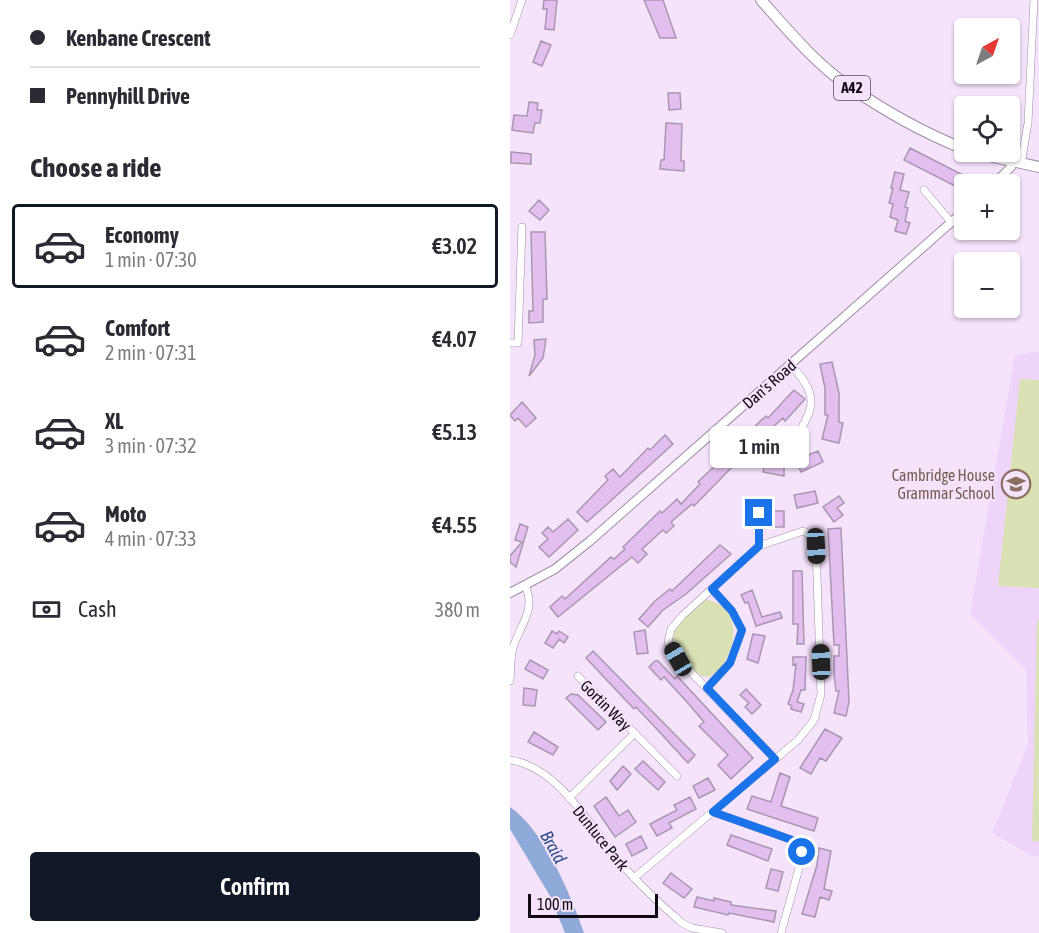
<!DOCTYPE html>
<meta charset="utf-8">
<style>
:root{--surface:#fff;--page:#f2f2f3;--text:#2b2b33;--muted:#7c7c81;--line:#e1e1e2;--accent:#111827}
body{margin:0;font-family:"Asap Condensed",sans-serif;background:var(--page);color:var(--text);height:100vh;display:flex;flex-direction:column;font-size:22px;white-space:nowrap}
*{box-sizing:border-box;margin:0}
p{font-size:20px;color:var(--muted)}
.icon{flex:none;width:33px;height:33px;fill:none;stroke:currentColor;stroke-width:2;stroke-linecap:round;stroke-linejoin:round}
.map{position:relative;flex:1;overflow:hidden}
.drawer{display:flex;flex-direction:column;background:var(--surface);width:510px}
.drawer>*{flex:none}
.banner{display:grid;align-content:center;height:132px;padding:0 30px;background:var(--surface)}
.needle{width:39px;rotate:40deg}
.controls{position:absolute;left:444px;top:18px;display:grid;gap:12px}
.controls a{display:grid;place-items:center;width:66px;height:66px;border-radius:6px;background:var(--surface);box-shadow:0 2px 4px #0004;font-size:30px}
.scale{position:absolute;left:18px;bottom:15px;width:130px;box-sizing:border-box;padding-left:6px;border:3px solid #110913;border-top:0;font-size:16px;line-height:21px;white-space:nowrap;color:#110913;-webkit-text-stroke:4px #f5e2fb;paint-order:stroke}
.end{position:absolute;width:27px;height:27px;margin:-14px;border:8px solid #1a73e8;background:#fff;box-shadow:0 0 0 3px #fff}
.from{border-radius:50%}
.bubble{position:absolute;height:42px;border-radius:6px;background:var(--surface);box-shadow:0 2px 4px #0004;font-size:20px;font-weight:600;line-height:42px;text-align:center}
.car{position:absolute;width:18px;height:36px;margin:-18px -9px;border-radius:8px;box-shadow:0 0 4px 2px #0007;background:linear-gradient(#222 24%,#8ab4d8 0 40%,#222 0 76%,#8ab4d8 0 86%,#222 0)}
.banner b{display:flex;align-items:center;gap:21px;height:57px;font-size:22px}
.banner b+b{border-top:2px solid var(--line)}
.banner i{width:15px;height:15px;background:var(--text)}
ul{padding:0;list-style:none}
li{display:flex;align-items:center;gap:18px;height:84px;margin:0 12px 9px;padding:0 18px;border:3px solid transparent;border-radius:6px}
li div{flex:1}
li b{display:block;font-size:22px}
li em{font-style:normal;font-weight:600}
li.active{border-color:var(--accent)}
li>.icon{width:54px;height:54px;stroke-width:1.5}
h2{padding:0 30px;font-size:27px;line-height:72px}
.pay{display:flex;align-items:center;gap:15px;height:66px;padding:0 30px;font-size:22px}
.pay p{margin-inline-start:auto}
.cta{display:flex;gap:12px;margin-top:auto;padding:12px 30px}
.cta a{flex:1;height:69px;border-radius:6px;background:var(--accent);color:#fff;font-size:24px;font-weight:600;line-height:69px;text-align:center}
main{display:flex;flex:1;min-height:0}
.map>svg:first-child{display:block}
.built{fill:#efd4f9}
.green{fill:#dae2b5}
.water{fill:#8faad9}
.building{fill:#e2bfee;stroke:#aa95b2;stroke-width:1.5}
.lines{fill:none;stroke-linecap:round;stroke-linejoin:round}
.minor-casing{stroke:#a38eaa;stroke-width:8}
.tertiary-casing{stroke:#a38eaa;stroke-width:10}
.primary-casing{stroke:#a38eaa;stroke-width:12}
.minor{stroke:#fff;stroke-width:7}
.tertiary{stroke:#fff;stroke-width:8}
.primary{stroke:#fff;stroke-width:10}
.route{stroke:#1a73e8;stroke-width:8}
.labels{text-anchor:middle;stroke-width:4.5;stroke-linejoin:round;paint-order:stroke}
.shield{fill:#f5e2fb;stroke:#554a59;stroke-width:1.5}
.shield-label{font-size:15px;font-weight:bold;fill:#110913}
.street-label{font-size:16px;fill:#110913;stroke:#f5e2fb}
.education-label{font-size:16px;fill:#785e54;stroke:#f5e2fb;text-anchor:end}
.water-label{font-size:18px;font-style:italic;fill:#2d4e88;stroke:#f5e2fb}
</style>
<main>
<section class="drawer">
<div class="banner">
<b><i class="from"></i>Kenbane Crescent</b>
<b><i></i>Pennyhill Drive</b>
</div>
<h2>Choose a ride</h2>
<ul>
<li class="active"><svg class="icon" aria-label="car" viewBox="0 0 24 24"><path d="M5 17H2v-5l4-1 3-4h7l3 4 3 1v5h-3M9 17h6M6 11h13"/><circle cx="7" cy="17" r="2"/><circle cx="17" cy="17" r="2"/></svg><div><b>Economy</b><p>1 min · 07:30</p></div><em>€3.02</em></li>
<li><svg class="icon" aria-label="car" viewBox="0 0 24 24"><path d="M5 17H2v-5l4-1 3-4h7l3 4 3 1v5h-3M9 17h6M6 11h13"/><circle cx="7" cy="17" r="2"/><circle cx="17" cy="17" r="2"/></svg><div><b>Comfort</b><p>2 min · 07:31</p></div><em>€4.07</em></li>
<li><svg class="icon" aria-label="car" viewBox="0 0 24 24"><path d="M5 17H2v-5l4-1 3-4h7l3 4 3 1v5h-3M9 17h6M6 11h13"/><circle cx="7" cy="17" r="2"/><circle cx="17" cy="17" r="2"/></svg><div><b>XL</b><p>3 min · 07:32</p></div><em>€5.13</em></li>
<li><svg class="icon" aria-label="car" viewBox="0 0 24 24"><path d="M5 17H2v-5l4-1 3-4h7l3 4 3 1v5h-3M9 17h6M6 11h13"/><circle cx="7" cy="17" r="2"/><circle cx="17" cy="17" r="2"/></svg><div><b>Moto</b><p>4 min · 07:33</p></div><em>€4.55</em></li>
</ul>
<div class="pay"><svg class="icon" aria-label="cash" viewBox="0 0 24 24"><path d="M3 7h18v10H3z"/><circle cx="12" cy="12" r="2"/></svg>Cash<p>380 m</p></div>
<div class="cta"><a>Confirm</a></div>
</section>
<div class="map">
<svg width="529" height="933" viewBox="0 0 529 933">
<rect width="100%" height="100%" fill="#f5e2fb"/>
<path class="built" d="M529 351V856H522L482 833 518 744 516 670 460 614 505 355Z"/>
<path class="green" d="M510 379 529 380V588L488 586Z
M198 600C245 611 216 678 196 677 187 677 171 657 166 649 155 629 181 613 194 601Z
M527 620H529V841H522Z"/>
<path class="water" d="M0 807C33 829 61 895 74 933H55L40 896 0 829Z"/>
<path class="building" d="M34 0H47L44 30 35 29 37 9H33Z
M134 0H153L166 38H150Z
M31 41 41 45 32 66 23 62Z
M158 93H170L171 109 159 110Z
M19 102 28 103 27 110H32L30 123H25L23 133 2 130 4 115 17 116Z
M156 123 172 124 171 161H174V171L150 169 151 160H154Z
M400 148 453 175 447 187 394 160Z
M1 152 21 154V164L1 163Z
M385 172 394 174 390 190 399 192 395 207 398 208 395 221 400 223 396 234 385 231 388 220 380 217 383 204 379 203 383 188H381Z
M29 200 39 210 30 220 19 211Z
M21 232H35L37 299H33V322L19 323V311H23Z
M36 339 33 358 19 376 25 355 24 340Z
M322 362 329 393V422L333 423 329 443 312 439 318 415H315V388L310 364Z
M284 390 295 399 275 421 273 418 251 437 243 428 256 416 258 418Z
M12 402 26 418 16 427 8 418 5 421 0 415Z
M155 435 163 444 94 507 77 522 67 512 98 480 95 476 103 469 110 477 138 448 140 450Z
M308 451 313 462 291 472 286 460Z
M217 454 226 463 184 506 182 504 161 522 164 526 156 533 153 530 132 549 137 554 128 563 122 557 48 617 40 607 52 596 55 599 101 557 104 559 115 549 113 547 150 511 152 513 167 499 171 504 190 484 188 482Z
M256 459 274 462V476L253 472Z
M305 491 308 503 287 508 284 495Z
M329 496 334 503 327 508 333 515 324 522 313 507Z
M263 511H274V527H263Z
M58 519 68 530 39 557 29 547 38 539 32 533 38 527 43 532Z
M10 524 18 527 6 567 0 562V556L12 542 5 540Z
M331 528 339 702 336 716 324 713 329 691H326L324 674V656H329V645H324L318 529Z
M210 545 221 554 176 594 153 610 138 627 129 619 145 601 160 589 162 591Z
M283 571H292L294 644H287L288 624H283Z
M242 590 252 617 270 612 272 618 246 626 238 602 235 603 231 595Z
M135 630 138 653 127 654 124 632Z
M42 631 47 634 49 631 58 637 54 643 49 639 43 648 35 643Z
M243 634 255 636 248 663 237 659Z
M83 651 185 755 178 763 144 726 126 707 124 709 76 658Z
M283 657H296L295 690H291L287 702 294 704 291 712 281 709 282 706 278 704 283 690 286 664 283 665Z
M20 660 38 670 33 679 15 669Z
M145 661H148L165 679 167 676 243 758 221 779 208 765 218 755 189 726 194 722 177 702 154 677 151 680 139 667Z
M14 688 27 690 25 706 13 705Z
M236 689 251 705 242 714 235 707 239 703 230 695Z
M61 694 68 695 96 722 88 730 56 698Z
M315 729 332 738 316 761 310 758 301 774 290 768Z
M24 732 48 747 43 755 18 742Z
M133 761 155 782 148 790 125 769Z
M113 766 121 774 107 790 100 781Z
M270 773 280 777 271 806 308 818 304 831 237 809 242 796 261 802Z
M198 778 205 790 189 798 183 786Z
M96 797 109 816 118 810 126 822 105 837 84 806Z
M180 797 186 809 159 823 162 828 147 836 140 824 167 810 164 805Z
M221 835 262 849 258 861 217 845Z
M131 836 137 848 122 856 116 844Z
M309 848 321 851 314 889 322 891 319 900 310 897 305 917 292 914 307 865Z
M261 869 273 872 268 891 256 888Z
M161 873 182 889 174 898 153 883Z
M187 897 204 901V898L221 902V905L266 911 264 922 219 913 218 915 184 907Z"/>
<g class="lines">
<g class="minor-casing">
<path id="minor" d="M0 35 12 0
M511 164 518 123 524 0
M414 190 441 222
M0 343H8L12 227
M281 365C307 393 307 406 285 438
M249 513V546
M68 676 167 776
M0 681C1 670 0 659 3 648 9 627 27 609 15 586
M197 688 220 663 232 630 222 611 202 589
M0 760C50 767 82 830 112 865 131 886 151 905 172 923L182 928 212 933
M59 798 125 733
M203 812 282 840 290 847 291 861 271 933
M124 878 288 740 304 720 311 694 306 546 301 535 293 531 249 546 173 615 161 629 158 642 168 659 265 759"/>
</g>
<g class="tertiary-casing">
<path id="tertiary" d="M484 184 501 167 502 162
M0 593 45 569 80 541 454 211"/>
</g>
<g class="primary-casing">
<path id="primary" d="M251 0C277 29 304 62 337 85 373 110 414 133 454 149
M461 152 529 167"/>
</g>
<use href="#minor" class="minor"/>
<use href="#tertiary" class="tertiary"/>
<use href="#primary" class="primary"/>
</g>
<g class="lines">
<path class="route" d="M249 513V546L202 589 222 611 232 630 220 663 197 688 265 759 203 812 282 840 288 845 292 852"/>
</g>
<defs>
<g id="school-ring" transform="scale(1.5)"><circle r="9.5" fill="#f5e2fb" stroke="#8d6e63" stroke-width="1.5"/><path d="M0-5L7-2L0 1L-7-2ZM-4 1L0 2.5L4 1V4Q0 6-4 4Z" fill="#8d6e63"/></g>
</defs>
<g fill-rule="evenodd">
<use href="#school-ring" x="506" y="484"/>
</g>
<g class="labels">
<rect class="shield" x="324" y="76" width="36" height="24" rx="4.5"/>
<g class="shield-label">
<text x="342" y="93">A42</text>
</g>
<g class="street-label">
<text transform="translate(259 384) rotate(-41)" y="6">Dan's Road</text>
<text transform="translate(96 705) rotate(45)" y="6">Gortin Way</text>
<text transform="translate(91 838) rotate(51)" y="6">Dunluce Park</text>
</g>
<g class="education-label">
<text x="485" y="481">Cambridge House<tspan x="485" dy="18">Grammar School</tspan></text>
</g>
<g class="water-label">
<text transform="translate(43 847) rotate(61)" y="6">Braid</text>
</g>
</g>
</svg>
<div class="controls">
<a><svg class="needle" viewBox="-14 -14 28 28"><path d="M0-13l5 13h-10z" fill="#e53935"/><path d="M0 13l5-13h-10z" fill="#7c7c81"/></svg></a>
<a><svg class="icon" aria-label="locate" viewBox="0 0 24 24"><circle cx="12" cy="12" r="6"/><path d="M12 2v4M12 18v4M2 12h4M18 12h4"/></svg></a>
<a>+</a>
<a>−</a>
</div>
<div class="scale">100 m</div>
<i class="end from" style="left:292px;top:852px"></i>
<i class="end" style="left:249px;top:513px"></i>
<div class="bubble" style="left:200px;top:426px;width:99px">1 min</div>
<i class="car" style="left:306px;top:546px;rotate:177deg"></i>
<i class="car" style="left:168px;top:659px;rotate:330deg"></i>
<i class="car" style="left:311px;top:662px;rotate:358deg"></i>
</div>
</main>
